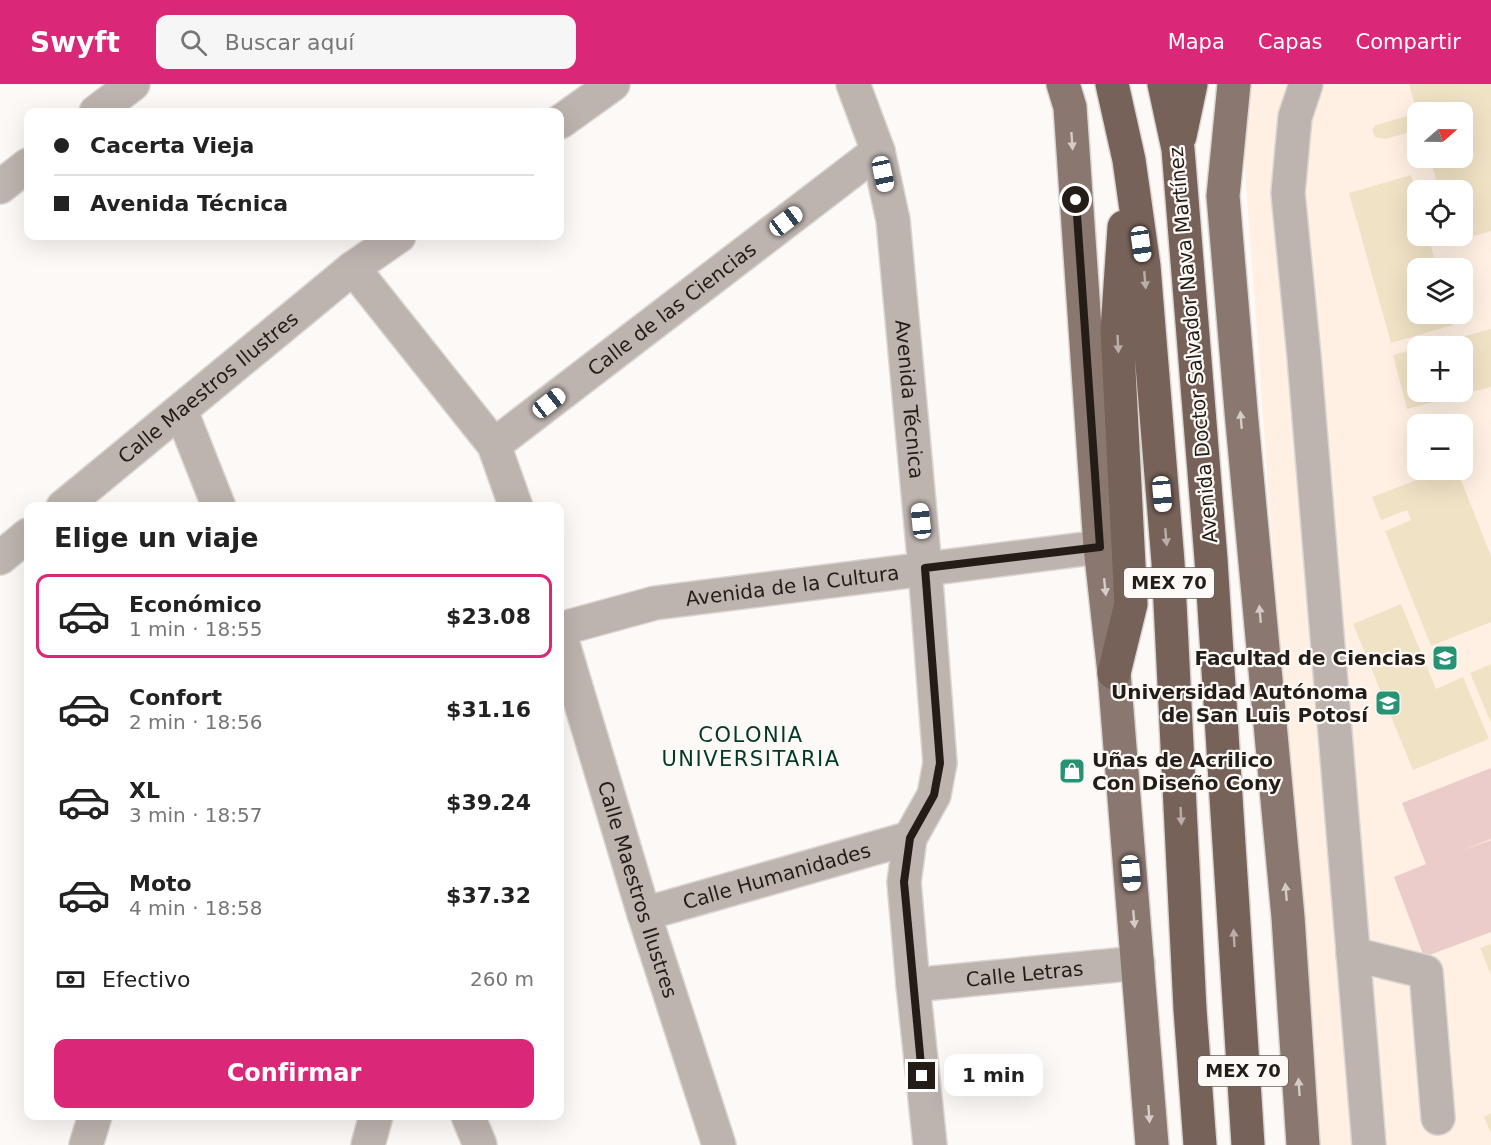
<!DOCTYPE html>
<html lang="es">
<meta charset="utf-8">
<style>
:root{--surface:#fff;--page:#f6f6f6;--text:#222;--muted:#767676;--line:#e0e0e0;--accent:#db2777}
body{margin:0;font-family:"DejaVu Sans",sans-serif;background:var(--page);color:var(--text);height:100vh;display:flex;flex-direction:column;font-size:22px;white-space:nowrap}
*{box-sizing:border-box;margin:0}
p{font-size:20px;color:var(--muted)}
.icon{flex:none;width:33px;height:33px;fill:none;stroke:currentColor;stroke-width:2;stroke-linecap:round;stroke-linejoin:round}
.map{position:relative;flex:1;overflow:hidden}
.details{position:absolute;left:24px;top:418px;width:540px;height:618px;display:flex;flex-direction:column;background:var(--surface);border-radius:12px;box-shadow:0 6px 24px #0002}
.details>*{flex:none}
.hud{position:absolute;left:24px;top:24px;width:540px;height:132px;border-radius:12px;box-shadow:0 6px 24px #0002;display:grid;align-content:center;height:132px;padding:0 30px;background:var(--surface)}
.needle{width:39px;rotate:70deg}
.buttons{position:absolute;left:1407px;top:18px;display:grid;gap:12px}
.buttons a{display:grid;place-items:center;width:66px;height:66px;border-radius:12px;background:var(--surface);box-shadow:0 6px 24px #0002;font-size:30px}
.end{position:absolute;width:27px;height:27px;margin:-14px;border:8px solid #241d17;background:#fff;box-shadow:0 0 0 3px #fff}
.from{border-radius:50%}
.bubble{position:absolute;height:42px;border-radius:12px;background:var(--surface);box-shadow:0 6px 24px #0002;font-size:20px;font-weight:700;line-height:42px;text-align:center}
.car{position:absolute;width:18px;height:36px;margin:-18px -9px;border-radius:8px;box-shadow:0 0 4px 2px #0007;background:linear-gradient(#fff 24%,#345 0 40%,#fff 0 76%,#345 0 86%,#fff 0)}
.hud b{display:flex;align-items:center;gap:21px;height:57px;font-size:22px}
.hud b+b{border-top:2px solid var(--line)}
.hud i{width:15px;height:15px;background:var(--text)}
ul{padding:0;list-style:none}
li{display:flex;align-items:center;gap:18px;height:84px;margin:0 12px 9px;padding:0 18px;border:3px solid transparent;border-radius:12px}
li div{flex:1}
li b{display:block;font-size:22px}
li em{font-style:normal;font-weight:700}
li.active{border-color:var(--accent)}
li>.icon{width:54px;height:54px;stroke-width:1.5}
h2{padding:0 30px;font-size:27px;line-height:72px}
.pay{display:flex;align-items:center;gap:15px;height:66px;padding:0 30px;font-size:22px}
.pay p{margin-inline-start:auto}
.button{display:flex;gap:12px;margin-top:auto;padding:12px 30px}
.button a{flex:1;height:69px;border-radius:12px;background:var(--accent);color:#fff;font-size:24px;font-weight:700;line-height:69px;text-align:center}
header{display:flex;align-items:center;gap:36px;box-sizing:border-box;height:84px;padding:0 30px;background:var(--accent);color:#fff}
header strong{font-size:28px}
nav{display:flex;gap:33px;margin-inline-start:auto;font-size:21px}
.search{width:420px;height:54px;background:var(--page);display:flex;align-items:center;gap:15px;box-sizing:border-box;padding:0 21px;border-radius:12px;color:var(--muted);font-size:22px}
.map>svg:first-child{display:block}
.built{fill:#fff0e3;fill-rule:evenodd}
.green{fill:#eccccb}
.building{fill:#f0e2c5}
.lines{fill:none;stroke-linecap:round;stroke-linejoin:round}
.minor-casing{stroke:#dad6d2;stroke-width:36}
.major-casing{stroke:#dad6d2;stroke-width:36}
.highway-casing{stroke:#dad6d2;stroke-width:36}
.minor{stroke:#bdb3af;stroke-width:33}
.major{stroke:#8a7770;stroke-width:33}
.highway{stroke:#77625a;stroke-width:33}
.oneway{fill:#d5ccc7}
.oneway2{fill:#baaea8}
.route{stroke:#241d17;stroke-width:8}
.labels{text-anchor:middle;stroke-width:4.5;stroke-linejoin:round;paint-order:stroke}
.shield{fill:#fdf9f6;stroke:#655f5a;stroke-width:1.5}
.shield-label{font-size:18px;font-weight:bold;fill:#241d17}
.street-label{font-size:20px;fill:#241d17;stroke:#fdf9f6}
.poi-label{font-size:20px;font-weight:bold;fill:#241d17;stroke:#fdf9f6;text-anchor:end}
.neighbourhood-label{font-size:21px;letter-spacing:1.5px;fill:#023829;stroke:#fdf9f6}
</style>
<header>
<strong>Swyft</strong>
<div class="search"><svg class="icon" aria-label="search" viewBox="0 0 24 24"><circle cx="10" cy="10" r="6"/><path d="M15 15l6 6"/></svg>Buscar aquí</div>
<nav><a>Mapa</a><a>Capas</a><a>Compartir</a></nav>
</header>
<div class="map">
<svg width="1491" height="1061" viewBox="0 0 1491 1061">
<rect width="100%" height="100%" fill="#fdf9f6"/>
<path class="built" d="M1248 0H1491V1061H1318L1301 853 1243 57ZM1418 28H1462V74H1418ZM1418 106H1462V152H1418ZM1418 184H1462V230H1418ZM1418 262H1462V308H1418ZM1418 340H1462V386H1418Z"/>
<path class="green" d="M1491 684V755L1460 767 1491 756V848L1424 873 1394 793 1426 780 1402 719Z"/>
<path class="building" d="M1409 0H1491V147L1454 158 1452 152H1462V106H1439L1430 74H1462V28H1417Z
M1418 29V46L1385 55 1375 53 1372 46 1376 41Z
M1411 91 1418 116V152H1428L1437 184H1418V230H1450L1453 241 1391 259 1349 109Z
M1491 245V303L1407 325 1393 271 1418 264V308H1462V262H1428Z
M1443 386H1457L1491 472V538L1431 562 1385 447 1411 436 1407 426 1381 436 1372 413Z
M1401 520 1436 605 1463 593 1489 655 1413 686 1353 540Z
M1491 580V639L1470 589Z
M1491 860V891L1480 864Z
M1491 1029V1049L1484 1033Z"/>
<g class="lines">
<g class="minor-casing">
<g id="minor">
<path id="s1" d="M853 0 878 67 893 136 925 484 940 679 934 711 910 754 904 798 913 901 930 1061"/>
<path d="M1306 0 1295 33 1288 109 1304 272 1369 1061"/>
<path d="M96 28 133 0"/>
<path d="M560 38 613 0"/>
<path d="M0 103 28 81"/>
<path d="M353 184 494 361 516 423"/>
<path d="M181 327 219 423"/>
<path id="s2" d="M494 361 878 67"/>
<path id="s3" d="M63 423 353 184 399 152"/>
<path d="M0 474 28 451"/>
<path id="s4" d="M560 545 655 519 1100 463"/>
<path id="s5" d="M560 550 644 830 719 1061"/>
<path id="s6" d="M644 830 910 754"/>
<path d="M1353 870 1426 888 1438 1034"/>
<path id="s7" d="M913 901 1138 879"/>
<path d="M468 1032 480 1061"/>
<path d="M86 1061 95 1032"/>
<path d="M368 1061 376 1032"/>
</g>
</g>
<g class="major-casing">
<path id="major" d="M1063 0 1070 23 1100 463 1114 589 1152 1061
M1234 0 1223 112 1241 327 1288 833 1303 1061"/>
</g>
<g class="highway-casing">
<path id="highway" d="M1112 0 1129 76 1144 182 1168 478 1190 925 1200 1061
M1164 0 1178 65 1211 475 1248 1061
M1180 52 1191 0
M1114 589 1131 520 1117 246 1124 143"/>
</g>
<use href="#minor" class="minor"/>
<use href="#major" class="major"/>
<use href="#highway" class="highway"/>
</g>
<defs><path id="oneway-solid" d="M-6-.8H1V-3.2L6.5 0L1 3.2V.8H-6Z" transform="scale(1.5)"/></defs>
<g class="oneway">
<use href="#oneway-solid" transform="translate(1072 57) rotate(86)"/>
<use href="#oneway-solid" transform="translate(1241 336) rotate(-95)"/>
<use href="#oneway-solid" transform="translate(1105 503) rotate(84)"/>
<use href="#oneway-solid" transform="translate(1260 530) rotate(-95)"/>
<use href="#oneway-solid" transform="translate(1286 808) rotate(-95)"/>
<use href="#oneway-solid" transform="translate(1134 835) rotate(85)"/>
<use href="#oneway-solid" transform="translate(1299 1003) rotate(-94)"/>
<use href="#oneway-solid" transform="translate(1149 1030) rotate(86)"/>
</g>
<g class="oneway2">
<use href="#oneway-solid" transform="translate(1145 196) rotate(85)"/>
<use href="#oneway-solid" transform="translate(1118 260) rotate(87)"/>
<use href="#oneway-solid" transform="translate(1166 453) rotate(85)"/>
<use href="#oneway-solid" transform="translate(1181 732) rotate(87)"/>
<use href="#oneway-solid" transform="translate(1234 854) rotate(-93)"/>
</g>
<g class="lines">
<path class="route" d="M922 992 904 798 910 754 934 711 940 679 925 484 1100 463 1076 116"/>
</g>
<defs>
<g id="university-square" transform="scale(1.35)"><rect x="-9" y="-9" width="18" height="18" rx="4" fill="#279373" stroke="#fdf9f6"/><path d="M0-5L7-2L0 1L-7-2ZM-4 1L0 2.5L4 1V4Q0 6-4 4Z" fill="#fff"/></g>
<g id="shop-square" transform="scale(1.35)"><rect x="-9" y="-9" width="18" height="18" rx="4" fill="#279373" stroke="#fdf9f6"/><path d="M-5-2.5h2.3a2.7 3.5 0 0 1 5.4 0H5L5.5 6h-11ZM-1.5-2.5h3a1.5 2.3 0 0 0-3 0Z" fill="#fff"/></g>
</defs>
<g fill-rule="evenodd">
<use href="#university-square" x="1445" y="574"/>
<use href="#university-square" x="1388" y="619"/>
<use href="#shop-square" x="1072" y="687"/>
</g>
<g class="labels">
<g class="shield">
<rect x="1124" y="484" width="90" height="30" rx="4.5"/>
<rect x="1198" y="972" width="90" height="30" rx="4.5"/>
</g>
<g class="shield-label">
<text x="1169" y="505">MEX 70</text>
<text x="1243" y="993">MEX 70</text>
</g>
<g class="street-label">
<text dy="7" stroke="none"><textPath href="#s2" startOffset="224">Calle de las Ciencias</textPath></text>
<text transform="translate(1193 261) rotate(-95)" y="7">Avenida Doctor Salvador Nava Martínez</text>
<text dy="7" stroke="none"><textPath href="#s3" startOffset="188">Calle Maestros Ilustres</textPath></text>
<text dy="7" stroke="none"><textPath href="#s1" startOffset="322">Avenida Técnica</textPath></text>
<text dy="7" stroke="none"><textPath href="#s4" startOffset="237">Avenida de la Cultura</textPath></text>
<text dy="7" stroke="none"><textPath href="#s6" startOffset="138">Calle Humanidades</textPath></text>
<text dy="7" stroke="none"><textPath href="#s5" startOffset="267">Calle Maestros Ilustres</textPath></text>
<text dy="7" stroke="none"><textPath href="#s7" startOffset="112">Calle Letras</textPath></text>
</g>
<g class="poi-label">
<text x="1426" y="581">Facultad de Ciencias</text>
<text x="1368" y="615">Universidad Autónoma<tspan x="1368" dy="23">de San Luis Potosí</tspan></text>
<text x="1092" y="683" text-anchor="start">Uñas de Acrilico<tspan x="1092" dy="23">Con Diseño Cony</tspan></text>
</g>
<g class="neighbourhood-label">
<text x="751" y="658">COLONIA<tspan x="751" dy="24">UNIVERSITARIA</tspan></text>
</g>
</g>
</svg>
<div class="buttons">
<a><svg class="needle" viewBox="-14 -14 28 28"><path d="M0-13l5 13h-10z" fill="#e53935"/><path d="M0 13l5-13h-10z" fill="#767676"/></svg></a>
<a><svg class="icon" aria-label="locate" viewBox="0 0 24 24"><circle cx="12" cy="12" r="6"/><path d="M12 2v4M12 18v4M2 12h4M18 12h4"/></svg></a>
<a><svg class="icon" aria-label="layers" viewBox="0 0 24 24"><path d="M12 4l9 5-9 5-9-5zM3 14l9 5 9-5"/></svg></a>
<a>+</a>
<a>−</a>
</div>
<i class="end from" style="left:1076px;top:116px"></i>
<i class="end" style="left:922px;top:992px"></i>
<div class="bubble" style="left:944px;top:970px;width:99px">1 min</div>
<i class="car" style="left:883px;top:90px;rotate:168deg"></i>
<i class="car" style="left:786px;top:137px;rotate:53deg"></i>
<i class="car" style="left:1141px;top:160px;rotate:172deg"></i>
<i class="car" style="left:549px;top:319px;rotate:52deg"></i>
<i class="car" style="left:1162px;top:410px;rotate:175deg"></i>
<i class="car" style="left:921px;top:437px;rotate:354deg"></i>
<i class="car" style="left:1131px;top:789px;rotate:175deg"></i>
<div class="hud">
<b><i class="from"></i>Cacerta Vieja</b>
<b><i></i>Avenida Técnica</b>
</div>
<section class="details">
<h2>Elige un viaje</h2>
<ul>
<li class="active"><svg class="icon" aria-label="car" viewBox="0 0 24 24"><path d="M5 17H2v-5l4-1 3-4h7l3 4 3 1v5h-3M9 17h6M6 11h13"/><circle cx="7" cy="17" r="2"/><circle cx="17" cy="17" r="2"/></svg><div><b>Económico</b><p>1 min · 18:55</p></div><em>$23.08</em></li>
<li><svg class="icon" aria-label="car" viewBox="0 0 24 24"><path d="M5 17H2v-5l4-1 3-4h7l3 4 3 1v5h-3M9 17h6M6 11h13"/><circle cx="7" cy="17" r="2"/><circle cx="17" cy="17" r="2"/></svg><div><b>Confort</b><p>2 min · 18:56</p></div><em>$31.16</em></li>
<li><svg class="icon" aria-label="car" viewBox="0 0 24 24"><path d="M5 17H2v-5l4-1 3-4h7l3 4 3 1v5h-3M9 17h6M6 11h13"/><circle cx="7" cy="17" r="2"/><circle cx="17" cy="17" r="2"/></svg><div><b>XL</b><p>3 min · 18:57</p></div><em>$39.24</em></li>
<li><svg class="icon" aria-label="car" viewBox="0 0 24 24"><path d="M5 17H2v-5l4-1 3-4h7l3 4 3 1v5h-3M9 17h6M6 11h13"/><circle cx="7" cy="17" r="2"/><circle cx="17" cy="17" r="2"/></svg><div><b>Moto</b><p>4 min · 18:58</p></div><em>$37.32</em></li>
</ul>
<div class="pay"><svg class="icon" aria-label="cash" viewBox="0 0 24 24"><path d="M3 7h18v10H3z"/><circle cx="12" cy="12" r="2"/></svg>Efectivo<p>260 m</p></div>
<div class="button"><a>Confirmar</a></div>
</section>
</div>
